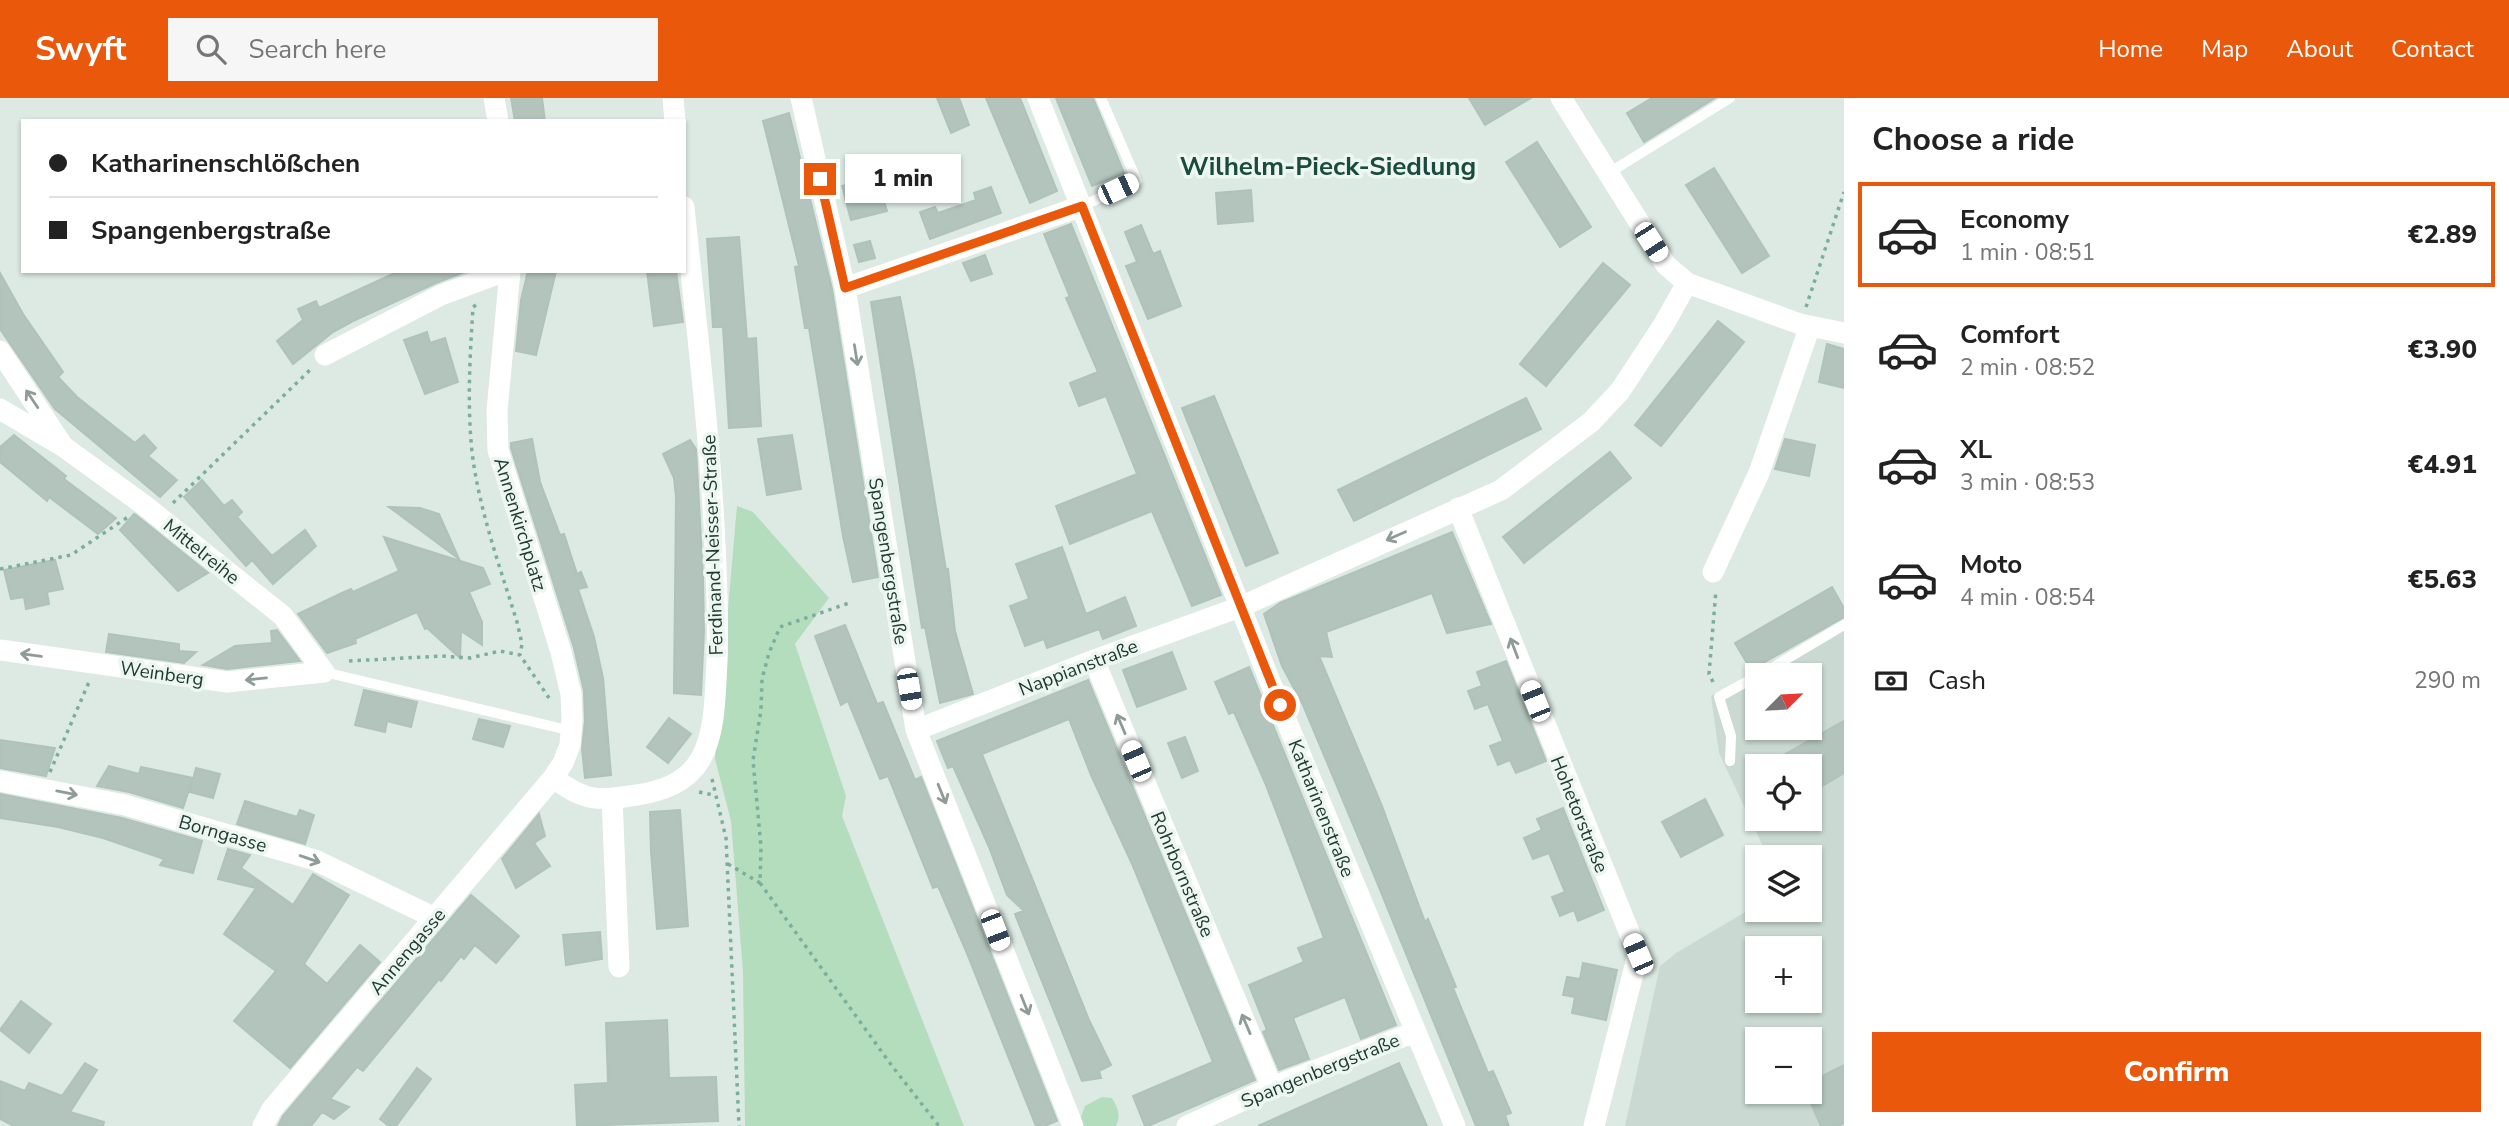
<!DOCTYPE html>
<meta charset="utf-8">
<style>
:root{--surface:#fff;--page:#f6f6f6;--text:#222;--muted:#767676;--line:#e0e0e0;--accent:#ea580c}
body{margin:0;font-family:"Nunito Sans",sans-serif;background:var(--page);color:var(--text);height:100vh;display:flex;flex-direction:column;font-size:26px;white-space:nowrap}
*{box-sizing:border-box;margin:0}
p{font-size:23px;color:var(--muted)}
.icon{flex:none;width:38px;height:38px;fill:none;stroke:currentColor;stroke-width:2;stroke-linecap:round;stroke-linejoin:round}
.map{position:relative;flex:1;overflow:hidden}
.sheet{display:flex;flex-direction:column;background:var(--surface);width:665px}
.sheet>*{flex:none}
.banner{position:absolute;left:21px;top:21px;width:665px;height:154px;border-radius:0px;box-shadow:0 2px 5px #0004;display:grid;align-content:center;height:154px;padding:0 28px;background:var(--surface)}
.needle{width:46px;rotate:66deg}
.controls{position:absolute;left:1745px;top:565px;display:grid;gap:14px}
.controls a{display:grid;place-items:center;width:77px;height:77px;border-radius:0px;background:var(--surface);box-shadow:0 2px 5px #0004;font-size:35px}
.end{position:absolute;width:32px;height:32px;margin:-16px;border:9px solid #ea580c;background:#fff;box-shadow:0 0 0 4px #fff}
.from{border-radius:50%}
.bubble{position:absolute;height:49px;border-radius:0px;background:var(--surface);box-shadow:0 2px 5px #0004;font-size:23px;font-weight:800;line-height:49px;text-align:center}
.car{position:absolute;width:21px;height:42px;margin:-21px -10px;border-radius:9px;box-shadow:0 0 5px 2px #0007;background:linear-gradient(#fff 24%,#345 0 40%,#fff 0 76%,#345 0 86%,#fff 0)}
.banner b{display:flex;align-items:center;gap:24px;height:66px;font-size:26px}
.banner b+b{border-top:2px solid var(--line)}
.banner i{width:18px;height:18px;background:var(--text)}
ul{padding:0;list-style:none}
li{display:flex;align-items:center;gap:21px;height:105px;margin:0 14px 10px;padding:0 14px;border:4px solid transparent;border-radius:0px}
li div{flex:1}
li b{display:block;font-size:26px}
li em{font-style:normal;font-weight:800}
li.current{border-color:var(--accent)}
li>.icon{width:63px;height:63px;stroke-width:1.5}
h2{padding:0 28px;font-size:32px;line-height:84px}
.pay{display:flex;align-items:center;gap:18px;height:77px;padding:0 28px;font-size:26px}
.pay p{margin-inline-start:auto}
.action{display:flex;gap:14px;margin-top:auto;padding:14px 28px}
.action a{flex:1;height:80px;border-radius:0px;background:var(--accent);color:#fff;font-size:28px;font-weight:800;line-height:80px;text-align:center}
header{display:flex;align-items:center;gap:42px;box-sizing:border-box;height:98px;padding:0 35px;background:var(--accent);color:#fff}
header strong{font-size:33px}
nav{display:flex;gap:38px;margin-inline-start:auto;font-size:24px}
.search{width:490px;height:63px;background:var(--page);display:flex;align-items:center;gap:18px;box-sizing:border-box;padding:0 24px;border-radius:0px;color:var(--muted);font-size:26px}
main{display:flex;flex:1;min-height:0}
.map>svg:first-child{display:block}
.built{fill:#cad9d2;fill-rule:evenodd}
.green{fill:#b3ddbd}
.building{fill:#b2c4bc;stroke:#afc3ba;stroke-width:2}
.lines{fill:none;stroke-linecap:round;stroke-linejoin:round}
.path{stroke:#7baf9d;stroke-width:3.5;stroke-dasharray:3.5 5;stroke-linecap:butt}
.service{stroke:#fff;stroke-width:10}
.minor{stroke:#fff;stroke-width:21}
.oneway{stroke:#8e9c98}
.route{stroke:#ea580c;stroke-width:9}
.labels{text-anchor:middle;stroke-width:7;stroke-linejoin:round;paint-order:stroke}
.street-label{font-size:19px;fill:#1d3931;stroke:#edf6f1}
.district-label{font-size:26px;font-weight:bold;fill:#194c3e;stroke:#edf6f1}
</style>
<header>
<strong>Swyft</strong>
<div class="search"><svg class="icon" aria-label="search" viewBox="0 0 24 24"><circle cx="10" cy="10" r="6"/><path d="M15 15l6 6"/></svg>Search here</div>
<nav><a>Home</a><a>Map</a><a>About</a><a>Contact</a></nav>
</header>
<main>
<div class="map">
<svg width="1844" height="1028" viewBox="0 0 1844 1028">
<rect width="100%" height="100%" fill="#dceae3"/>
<path class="built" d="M1844 523V1028H1625L1660 868 1676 855 1757 807V812H1810V760L1768 759 1719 655 1711 598ZM1757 578H1810V630H1757ZM1757 668H1810V721H1757ZM1757 850H1810V903H1757ZM1757 942H1810V994H1757Z"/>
<path class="green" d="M737 408 753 414 829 500 795 546 846 698 842 718 964 1028H745L743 874 731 723 715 661Z
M1102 999 1112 1000C1118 1010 1121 1018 1116 1028H1083L1080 1022 1085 1008Z"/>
<path class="building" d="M511 0H542L545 23H515Z
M937 0H959L969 27 951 35Z
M986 0H1020L1057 93 1030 105Z
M1056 0H1093L1124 75 1092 88Z
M1469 0H1531L1485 27Z
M1652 0H1715L1644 44 1627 15Z
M789 15 832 191 878 479 853 484 843 438 809 230H805L795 169 799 168 763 23Z
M1537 44 1591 129 1560 149 1506 64Z
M1714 70 1769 158 1742 175 1686 87Z
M877 79 887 113 851 122 842 88Z
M991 89 1001 115 930 141 920 114 935 109 938 115 976 102 974 95Z
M1251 92 1253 123 1218 126 1216 95Z
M1071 126 1221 497 1192 508 1152 413 1070 446 1056 408 1137 376 1106 298 1079 308 1070 285 1098 274 1066 200 1070 199 1044 136Z
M1141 127 1153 156 1160 153 1181 208 1148 221 1126 168 1137 164 1125 134Z
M739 139 747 241 756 240 761 328 729 330 723 229H713L707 141Z
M870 143 875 160 859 164 854 147Z
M985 157 992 176 971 183 963 165Z
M1603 165 1630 187 1546 288 1520 266Z
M399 173H467L436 185 353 223 333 234 293 266 277 243 303 222 298 211 316 203 319 210Z
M528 173H556L536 257 516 253 521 202Z
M647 173H676L683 224 654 228Z
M0 175 23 216 63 274 58 279 77 299 135 345 144 337 156 350 148 358 177 382 160 399 55 311 0 231Z
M900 199 913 268 946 472 948 471 955 533 973 596 940 605 925 529 922 530 871 204Z
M1718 223 1744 244 1661 348 1635 327Z
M427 234 430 245 445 240 458 284 425 296 404 242Z
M1827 246 1844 251V290L1819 284Z
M1214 298 1278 455 1246 468 1182 310Z
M1526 300 1541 331 1354 423 1338 392Z
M14 337 66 378 64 381 116 420 98 436 49 399 47 403 0 364V349Z
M792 337 801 391 767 397 758 341Z
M532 341 540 384 560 437 564 436 577 476 581 474 587 489 578 491 594 539 603 580 611 677 585 680 582 651 585 623 584 593 574 550 511 350V345Z
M1785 341 1815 347 1809 378 1775 371Z
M690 342 696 351 703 478 704 533 701 597 674 595 676 399 674 380 663 356Z
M1610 354 1631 380 1524 465 1503 439Z
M202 382 224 408 232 402 242 414 237 419 272 458 305 432 316 448 273 486 252 462 246 468 184 399Z
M389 409 420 410 439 416 459 461Z
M134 416 136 417 208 475 178 493 120 432Z
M1452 434 1491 526 1447 535 1432 495 1326 534 1332 559 1319 558 1382 708 1425 824 1428 821 1456 889 1453 890 1488 975 1493 973 1511 1015 1505 1017 1509 1028H1476L1370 767 1303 607 1282 568 1264 516 1280 505Z
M384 439 483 470 490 486 469 494 482 524V547L461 533 460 560 427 530 425 531 417 514 355 541 356 545 327 555 298 516 342 495 351 491 353 494 399 473Z
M1062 449 1086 516 1125 499 1136 528 1103 541 1099 531 1047 550 1044 541 1025 548 1010 508 1029 501 1016 466Z
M55 462 63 491 47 494 49 506 26 511 24 499 11 501 4 472Z
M1832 489 1844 510V519L1751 572 1735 545Z
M845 527 877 606 883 604 915 682 921 679 1057 1023 1044 1028H1036L966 853 938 788 933 790 888 678 880 681 848 603 841 607 815 538Z
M277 532 300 563 227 571 203 567 235 548 272 545 271 533Z
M109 536 179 546V553L196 554 184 565 106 554Z
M1172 554 1186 591 1137 609 1123 572Z
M1506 563 1546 663 1516 675 1510 662 1498 667 1490 648 1503 643 1488 606 1475 611 1468 593 1482 588 1477 574Z
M1249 569 1396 927 1361 941 1345 899 1293 920 1309 961 1279 972 1263 934 1267 932 1249 887 1304 864 1298 850 1324 840 1266 687 1234 614 1229 616 1215 584Z
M1088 582 1255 982 1148 1028H1145L1133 998 1213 964 1133 768 1091 677 1069 621 982 656 1089 922 1111 967 1099 973 1101 980 1082 983 1015 816 1024 813 1007 797 989 749 953 668 948 670 937 643Z
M364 592 417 604 411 629 387 623 385 634 355 627Z
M669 620 691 636 668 665 647 649Z
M479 621 510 628 503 649 473 641Z
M1844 623V675L1810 695V668H1764Z
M1185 639 1198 673 1182 680 1168 645Z
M0 642 55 650 46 678 0 670Z
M109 668 139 676 141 669 193 680 183 710 129 694 97 688Z
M196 670 220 676 213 700 190 694Z
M0 696 122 720 202 743 193 775 160 767 164 761 103 740 58 729 0 720Z
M1705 701 1723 737 1681 759 1662 724Z
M245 703 297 719 300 712 314 717 305 746 237 726Z
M1563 710 1604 812 1578 823 1574 812 1560 818 1552 799 1565 794 1549 755 1533 761 1524 740 1542 732 1537 721Z
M680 712 688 828 657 831 651 754 650 714Z
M539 716 545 738 534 745 550 768 516 790 502 761Z
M228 751 250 757 241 770 293 807 313 776 349 797 304 866 327 886 360 847 380 864 290 970 234 923 276 873 224 836 256 790 218 781Z
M471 797 519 838 496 865 475 847 464 861 461 858 441 883 439 881 363 973 357 969 330 1001 349 1009 334 1021 322 1014 311 1028H278L283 1018Z
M600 834 602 861 566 867 563 837Z
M1583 865 1617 872 1606 922 1572 915 1575 899 1563 897 1567 879 1580 881Z
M21 903 51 926 29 955 0 932Z
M667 922 669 980 716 979 718 1023 577 1028 575 987 608 985 606 925Z
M85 965 97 972 70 1014 104 1024 103 1028H14L0 1021V983L25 993 29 985 62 998Z
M1399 965 1427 1028H1258Z
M1844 967V1025L1837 1028H1821L1810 1003V984Z
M417 970 431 981 396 1028H389L380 1021Z"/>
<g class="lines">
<path class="path" d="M476 207 473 209C470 258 467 305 472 354 479 412 500 469 517 524L522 546 520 557
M1806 209 1844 94
M173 405 311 271
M0 471 71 457 128 419
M349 563 442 558 470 560 500 553 520 557 549 600
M1713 584 1709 576 1716 492
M50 674 89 584
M712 681 726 740 739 1028
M699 694 714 697
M728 766 760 785 761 749 753 662 761 612 762 581 769 555 780 529 849 505
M760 785 892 968 939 1028"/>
<path class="service" d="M1607 76 1730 0
M1082 108 1137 83 1101 0
M324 574 572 633
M1758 578 1844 527
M1730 663 1731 638 1719 599 1757 578"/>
<path class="minor" d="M494 0 498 23
M673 0 675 23
M801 0 845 190 916 632 1073 1028
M1038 0 1269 581 1455 1028
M1561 0 1666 167 1687 185 1800 226 1844 235
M845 190 1082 108
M0 253 61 345
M325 257 441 197 506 173
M0 311 64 349 144 407 283 518 324 574
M1458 410 1638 856 1594 1028
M1713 474 1759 375 1810 228
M0 552 227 584 324 574
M1094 562 1272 989
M916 632 1094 562 1240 509 1501 392 1591 324 1620 293 1664 226 1687 185
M553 680C587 704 596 703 637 697 662 693 686 685 700 662 716 635 715 595 717 564 719 518 716 472 714 426 708 320 695 215 684 109
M0 683 125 707 315 762 435 820
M612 700 619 869
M263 1028 272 1011 553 680 563 665 570 647 572 622 571 596 561 554 498 352 497 313 510 173
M1187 1028 1272 989 1415 934"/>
</g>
<defs><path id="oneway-shaft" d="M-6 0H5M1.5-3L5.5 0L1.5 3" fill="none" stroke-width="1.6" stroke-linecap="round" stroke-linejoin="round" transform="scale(1.75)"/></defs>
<g class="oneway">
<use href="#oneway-shaft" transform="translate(856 257) rotate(81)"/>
<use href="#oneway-shaft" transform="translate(32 301) rotate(-124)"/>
<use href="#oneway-shaft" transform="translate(1396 438) rotate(156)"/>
<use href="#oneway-shaft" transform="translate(1514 550) rotate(-111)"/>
<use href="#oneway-shaft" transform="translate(31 557) rotate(-172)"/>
<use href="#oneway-shaft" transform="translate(256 581) rotate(174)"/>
<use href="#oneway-shaft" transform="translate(1121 626) rotate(-113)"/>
<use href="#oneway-shaft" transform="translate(67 695) rotate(11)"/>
<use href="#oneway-shaft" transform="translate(942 696) rotate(68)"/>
<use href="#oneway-shaft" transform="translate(310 761) rotate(19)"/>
<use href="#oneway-shaft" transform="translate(1025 907) rotate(68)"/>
<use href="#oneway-shaft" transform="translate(1246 926) rotate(-113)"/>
</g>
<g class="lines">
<path class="route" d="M820 81 845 190 1082 108 1280 607"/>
</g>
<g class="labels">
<g class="street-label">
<text transform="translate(521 426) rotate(73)" y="7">Annenkirchplatz</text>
<text transform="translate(712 447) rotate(-92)" y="7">Ferdinand-Neisser-Straße</text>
<text transform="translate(202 453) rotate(39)" y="7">Mittelreihe</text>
<text transform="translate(889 463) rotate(81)" y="7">Spangenbergstraße</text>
<text transform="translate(1078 569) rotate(-21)" y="7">Nappianstraße</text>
<text transform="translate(162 575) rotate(8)" y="7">Weinberg</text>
<text transform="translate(1322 710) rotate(68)" y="7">Katharinenstraße</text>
<text transform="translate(1580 716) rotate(68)" y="7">Hohetorstraße</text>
<text transform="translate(223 735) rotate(16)" y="7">Borngasse</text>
<text transform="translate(1183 776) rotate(67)" y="7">Rohrbornstraße</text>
<text transform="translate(407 853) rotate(-50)" y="7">Annengasse</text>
<text transform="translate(1320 972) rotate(-22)" y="7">Spangenbergstraße</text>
</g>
<g class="district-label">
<text x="1328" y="77">Wilhelm-Pieck-Siedlung</text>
</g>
</g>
</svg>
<div class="controls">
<a><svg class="needle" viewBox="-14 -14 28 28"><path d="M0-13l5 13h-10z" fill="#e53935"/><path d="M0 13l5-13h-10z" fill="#767676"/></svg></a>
<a><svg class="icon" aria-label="locate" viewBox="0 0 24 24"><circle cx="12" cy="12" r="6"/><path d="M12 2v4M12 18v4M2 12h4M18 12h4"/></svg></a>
<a><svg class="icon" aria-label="layers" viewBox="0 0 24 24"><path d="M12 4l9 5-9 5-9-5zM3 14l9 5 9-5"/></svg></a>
<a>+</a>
<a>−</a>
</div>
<i class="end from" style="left:1280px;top:607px"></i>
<i class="end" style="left:820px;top:81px"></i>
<div class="bubble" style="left:845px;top:56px;width:116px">1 min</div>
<i class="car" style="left:1118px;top:91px;rotate:65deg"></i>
<i class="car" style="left:1651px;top:144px;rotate:147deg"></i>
<i class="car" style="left:909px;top:591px;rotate:170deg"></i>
<i class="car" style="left:1535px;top:603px;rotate:338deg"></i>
<i class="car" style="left:1136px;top:663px;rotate:337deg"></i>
<i class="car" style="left:995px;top:832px;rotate:159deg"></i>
<i class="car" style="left:1638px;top:856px;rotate:337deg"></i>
<div class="banner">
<b><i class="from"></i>Katharinenschlößchen</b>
<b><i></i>Spangenbergstraße</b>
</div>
</div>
<section class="sheet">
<h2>Choose a ride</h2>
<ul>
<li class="current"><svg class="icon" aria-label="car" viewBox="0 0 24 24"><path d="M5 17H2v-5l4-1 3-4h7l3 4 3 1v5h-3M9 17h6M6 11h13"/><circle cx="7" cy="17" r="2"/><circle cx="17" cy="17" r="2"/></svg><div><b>Economy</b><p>1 min · 08:51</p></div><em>€2.89</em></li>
<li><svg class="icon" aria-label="car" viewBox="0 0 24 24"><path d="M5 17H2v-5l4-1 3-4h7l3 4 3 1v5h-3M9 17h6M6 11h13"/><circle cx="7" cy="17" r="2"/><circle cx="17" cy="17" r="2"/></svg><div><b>Comfort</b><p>2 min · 08:52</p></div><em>€3.90</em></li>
<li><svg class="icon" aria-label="car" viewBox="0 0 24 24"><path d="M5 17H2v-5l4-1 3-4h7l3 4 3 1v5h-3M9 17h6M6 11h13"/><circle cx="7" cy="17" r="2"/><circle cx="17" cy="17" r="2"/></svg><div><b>XL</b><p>3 min · 08:53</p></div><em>€4.91</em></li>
<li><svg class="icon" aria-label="car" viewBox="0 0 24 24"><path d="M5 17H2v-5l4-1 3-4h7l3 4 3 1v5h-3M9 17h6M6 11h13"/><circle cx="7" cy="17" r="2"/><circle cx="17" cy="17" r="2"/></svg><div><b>Moto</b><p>4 min · 08:54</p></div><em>€5.63</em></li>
</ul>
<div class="pay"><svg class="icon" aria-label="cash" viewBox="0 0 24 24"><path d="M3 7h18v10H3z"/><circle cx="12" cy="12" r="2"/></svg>Cash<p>290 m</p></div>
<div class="action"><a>Confirm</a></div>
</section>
</main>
